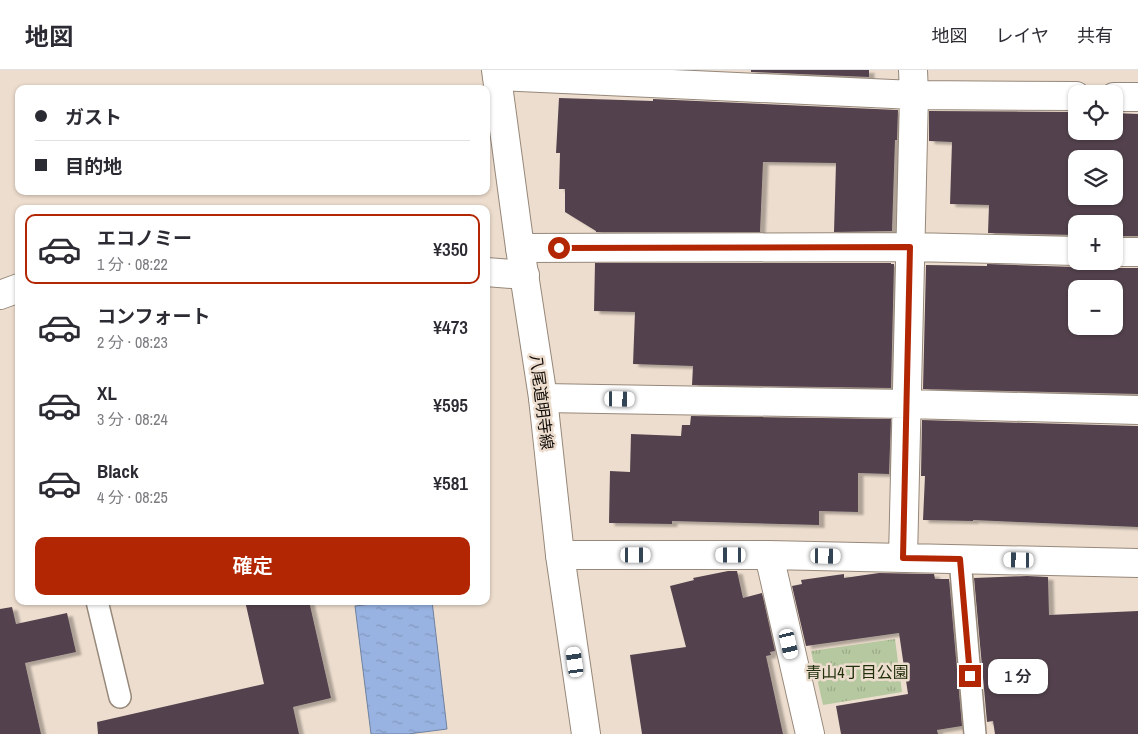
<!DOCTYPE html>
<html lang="ja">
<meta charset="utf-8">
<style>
:root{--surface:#fff;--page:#f7f7f7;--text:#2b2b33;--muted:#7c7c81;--line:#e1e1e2;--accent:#b22604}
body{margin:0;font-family:"Archivo Narrow","Noto Sans JP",sans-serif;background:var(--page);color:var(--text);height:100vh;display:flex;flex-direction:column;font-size:19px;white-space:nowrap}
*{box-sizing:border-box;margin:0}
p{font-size:16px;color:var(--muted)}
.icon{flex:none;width:28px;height:28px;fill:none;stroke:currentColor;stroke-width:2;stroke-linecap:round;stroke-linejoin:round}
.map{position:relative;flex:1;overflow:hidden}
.drawer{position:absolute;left:15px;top:135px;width:475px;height:400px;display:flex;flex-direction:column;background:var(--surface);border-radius:10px;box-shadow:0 1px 4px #0004}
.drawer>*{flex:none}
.guide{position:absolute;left:15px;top:15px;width:475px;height:110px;border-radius:10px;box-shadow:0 1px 4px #0004;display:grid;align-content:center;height:110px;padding:0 20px;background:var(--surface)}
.buttons{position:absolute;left:1068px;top:15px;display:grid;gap:10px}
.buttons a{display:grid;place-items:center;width:55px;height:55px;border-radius:10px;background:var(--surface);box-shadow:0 1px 4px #0004;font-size:25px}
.end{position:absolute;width:22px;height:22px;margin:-11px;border:6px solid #b22604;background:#fff;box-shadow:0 0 0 2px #fff}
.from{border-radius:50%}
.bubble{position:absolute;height:35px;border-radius:10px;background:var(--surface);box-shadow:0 1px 4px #0004;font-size:16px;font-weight:600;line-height:35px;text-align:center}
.car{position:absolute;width:15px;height:30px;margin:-15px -8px;border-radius:6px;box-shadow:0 0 4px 1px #0007;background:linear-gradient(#fff 24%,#345 0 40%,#fff 0 76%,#345 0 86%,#fff 0)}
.guide b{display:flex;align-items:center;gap:18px;height:48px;font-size:19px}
.guide b+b{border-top:1px solid var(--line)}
.guide i{width:12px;height:12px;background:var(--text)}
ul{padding:9px 0 0;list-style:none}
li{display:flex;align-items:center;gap:15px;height:70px;margin:0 10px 8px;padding:0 10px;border:2px solid transparent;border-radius:10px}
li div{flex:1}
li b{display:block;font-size:19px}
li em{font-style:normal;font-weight:600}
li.current{border-color:var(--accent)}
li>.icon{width:45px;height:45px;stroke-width:1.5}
.button{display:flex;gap:10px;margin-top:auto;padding:10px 20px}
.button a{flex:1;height:58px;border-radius:10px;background:var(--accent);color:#fff;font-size:20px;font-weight:600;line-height:58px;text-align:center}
header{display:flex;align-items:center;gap:30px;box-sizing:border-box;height:70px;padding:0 25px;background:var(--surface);border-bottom:1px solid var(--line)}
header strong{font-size:24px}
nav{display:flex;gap:28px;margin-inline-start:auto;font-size:18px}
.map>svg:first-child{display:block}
.park{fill:url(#park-tufts)}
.water{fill:url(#water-ripples);stroke:#6f81a0}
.building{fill:#52434e;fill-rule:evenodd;filter:url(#shadow)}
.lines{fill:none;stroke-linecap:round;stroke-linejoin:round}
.service-casing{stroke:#96887a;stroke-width:24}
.minor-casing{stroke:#96887a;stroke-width:30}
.secondary-casing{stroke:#96887a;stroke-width:30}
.service{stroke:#fff;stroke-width:21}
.minor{stroke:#fff;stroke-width:28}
.secondary{stroke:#fff;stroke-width:28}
.route{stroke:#b22604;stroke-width:6}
.labels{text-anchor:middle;stroke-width:5;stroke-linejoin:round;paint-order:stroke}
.street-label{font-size:16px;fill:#100b07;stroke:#edddce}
.park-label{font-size:16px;fill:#22310c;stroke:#edddce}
</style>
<header>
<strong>地図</strong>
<nav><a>地図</a><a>レイヤ</a><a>共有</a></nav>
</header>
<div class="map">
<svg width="1138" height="664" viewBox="0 0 1138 664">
<defs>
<pattern id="park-tufts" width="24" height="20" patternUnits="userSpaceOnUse" patternTransform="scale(1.25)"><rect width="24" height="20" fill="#b5c89f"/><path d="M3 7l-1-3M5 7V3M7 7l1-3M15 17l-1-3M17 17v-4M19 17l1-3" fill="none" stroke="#9baa87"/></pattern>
<pattern id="water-ripples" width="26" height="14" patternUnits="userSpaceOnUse" patternTransform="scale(1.25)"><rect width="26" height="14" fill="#98b3e1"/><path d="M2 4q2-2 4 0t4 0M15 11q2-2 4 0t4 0" fill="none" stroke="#8299c0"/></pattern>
<filter id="shadow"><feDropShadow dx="5.5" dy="3" stdDeviation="1" flood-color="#0004"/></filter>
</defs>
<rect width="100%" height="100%" fill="#edddce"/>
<path class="park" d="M895 569 902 622 823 635 811 581Z"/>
<path class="water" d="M397 531H432L447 659 408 664H371L355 536Z"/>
<path class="building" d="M751 0H869V7L751 2Z
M559 28 653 31V29L898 40 897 70H895L892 161 834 162 836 93 763 92 760 162H596V161L565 142V119H559L560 83H556Z
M929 41 1076 42V61H1114V43L1138 44V166H1114V154H1076V165L988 163 989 135 950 134 952 72 929 71ZM1076 89H1114V126H1076Z
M1087 191H1102L1107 196 1114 198H1138V324L923 319 926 195 987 196V194L1076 197 1083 195ZM1076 219H1114V256H1076Z
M595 193H891V194H894L891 318 692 315 693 296 633 294 635 242 594 241Z
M691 346 891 349 889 404 858 403V442L819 441V455L672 451V454L609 453 610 401 630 402 631 364 681 366 682 355H690Z
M922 350 1138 356V457L973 450V451L923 450 925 406H921Z
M728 501H737L743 528 762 523 775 581 770 582 771 585 766 586 783 664H642L630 585 686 577 670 516 694 510 693 508Z
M879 503 934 504 935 509H949L962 656 937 660 938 664H841L836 636 908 624 899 563 806 576 792 516 802 514 801 510 844 504V508Z
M1027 506 1048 507 1049 545 1138 541V664H995L993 651 987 652 974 508Z
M245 531H309L331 628 293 637 299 664H98L97 652 264 614Z
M12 537 16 554 67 543 76 582 25 593 41 664H0V539Z"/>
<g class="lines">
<g class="service-casing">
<path id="service" d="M960 489 975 664
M97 531 120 627"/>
</g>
<g class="minor-casing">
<path id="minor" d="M497 6 914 25 1076 26
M1114 27H1138
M520 178 910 177 1076 181
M1114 182H1138
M486 202 525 205
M0 225 19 218
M543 328 906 334 1138 340
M560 485H769L1138 493
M769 485 810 664
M903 488 914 25 913 0"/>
</g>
<g class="secondary-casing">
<path id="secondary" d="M496 0 520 178 543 328 560 485 586 664"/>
</g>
<use href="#service" class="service"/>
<use href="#minor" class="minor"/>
<use href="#secondary" class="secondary"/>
</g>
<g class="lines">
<path class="route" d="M559 178 910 177 903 488 960 489 970 606"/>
</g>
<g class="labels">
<g class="street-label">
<text transform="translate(542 332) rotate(83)" y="6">八尾道明寺線</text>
</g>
<g class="park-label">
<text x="857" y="608">青山4丁目公園</text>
</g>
</g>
</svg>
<div class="buttons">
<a><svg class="icon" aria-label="locate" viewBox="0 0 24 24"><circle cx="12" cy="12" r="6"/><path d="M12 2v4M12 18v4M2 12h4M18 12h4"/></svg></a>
<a><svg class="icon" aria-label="layers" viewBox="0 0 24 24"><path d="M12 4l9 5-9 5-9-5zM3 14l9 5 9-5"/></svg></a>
<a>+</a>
<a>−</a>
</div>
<i class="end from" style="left:559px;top:178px"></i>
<i class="end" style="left:970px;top:606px"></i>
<div class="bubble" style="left:988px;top:589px;width:60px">1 分</div>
<i class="car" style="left:620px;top:329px;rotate:91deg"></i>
<i class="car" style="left:636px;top:485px;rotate:90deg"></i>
<i class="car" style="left:731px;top:485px;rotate:270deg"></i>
<i class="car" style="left:826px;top:486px;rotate:91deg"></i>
<i class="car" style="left:1019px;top:490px;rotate:271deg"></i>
<i class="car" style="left:789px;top:574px;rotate:167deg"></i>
<i class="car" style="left:575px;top:592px;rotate:352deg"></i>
<div class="guide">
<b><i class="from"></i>ガスト</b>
<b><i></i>目的地</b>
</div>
<section class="drawer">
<ul>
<li class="current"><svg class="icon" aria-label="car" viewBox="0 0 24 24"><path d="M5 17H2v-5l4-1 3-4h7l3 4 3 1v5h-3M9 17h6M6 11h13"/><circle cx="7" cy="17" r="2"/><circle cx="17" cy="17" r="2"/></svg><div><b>エコノミー</b><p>1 分 · 08:22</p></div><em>¥350</em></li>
<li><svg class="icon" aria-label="car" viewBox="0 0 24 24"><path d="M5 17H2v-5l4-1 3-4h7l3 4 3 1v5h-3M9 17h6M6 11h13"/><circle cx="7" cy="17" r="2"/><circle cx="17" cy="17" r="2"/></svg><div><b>コンフォート</b><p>2 分 · 08:23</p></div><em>¥473</em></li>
<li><svg class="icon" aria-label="car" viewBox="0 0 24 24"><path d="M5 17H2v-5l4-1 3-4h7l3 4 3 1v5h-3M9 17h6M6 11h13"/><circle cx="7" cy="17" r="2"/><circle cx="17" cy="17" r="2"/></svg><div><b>XL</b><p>3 分 · 08:24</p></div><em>¥595</em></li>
<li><svg class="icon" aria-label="car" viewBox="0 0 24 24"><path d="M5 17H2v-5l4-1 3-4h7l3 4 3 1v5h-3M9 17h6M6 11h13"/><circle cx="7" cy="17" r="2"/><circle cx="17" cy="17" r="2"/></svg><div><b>Black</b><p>4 分 · 08:25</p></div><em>¥581</em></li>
</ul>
<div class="button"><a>確定</a></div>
</section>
</div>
